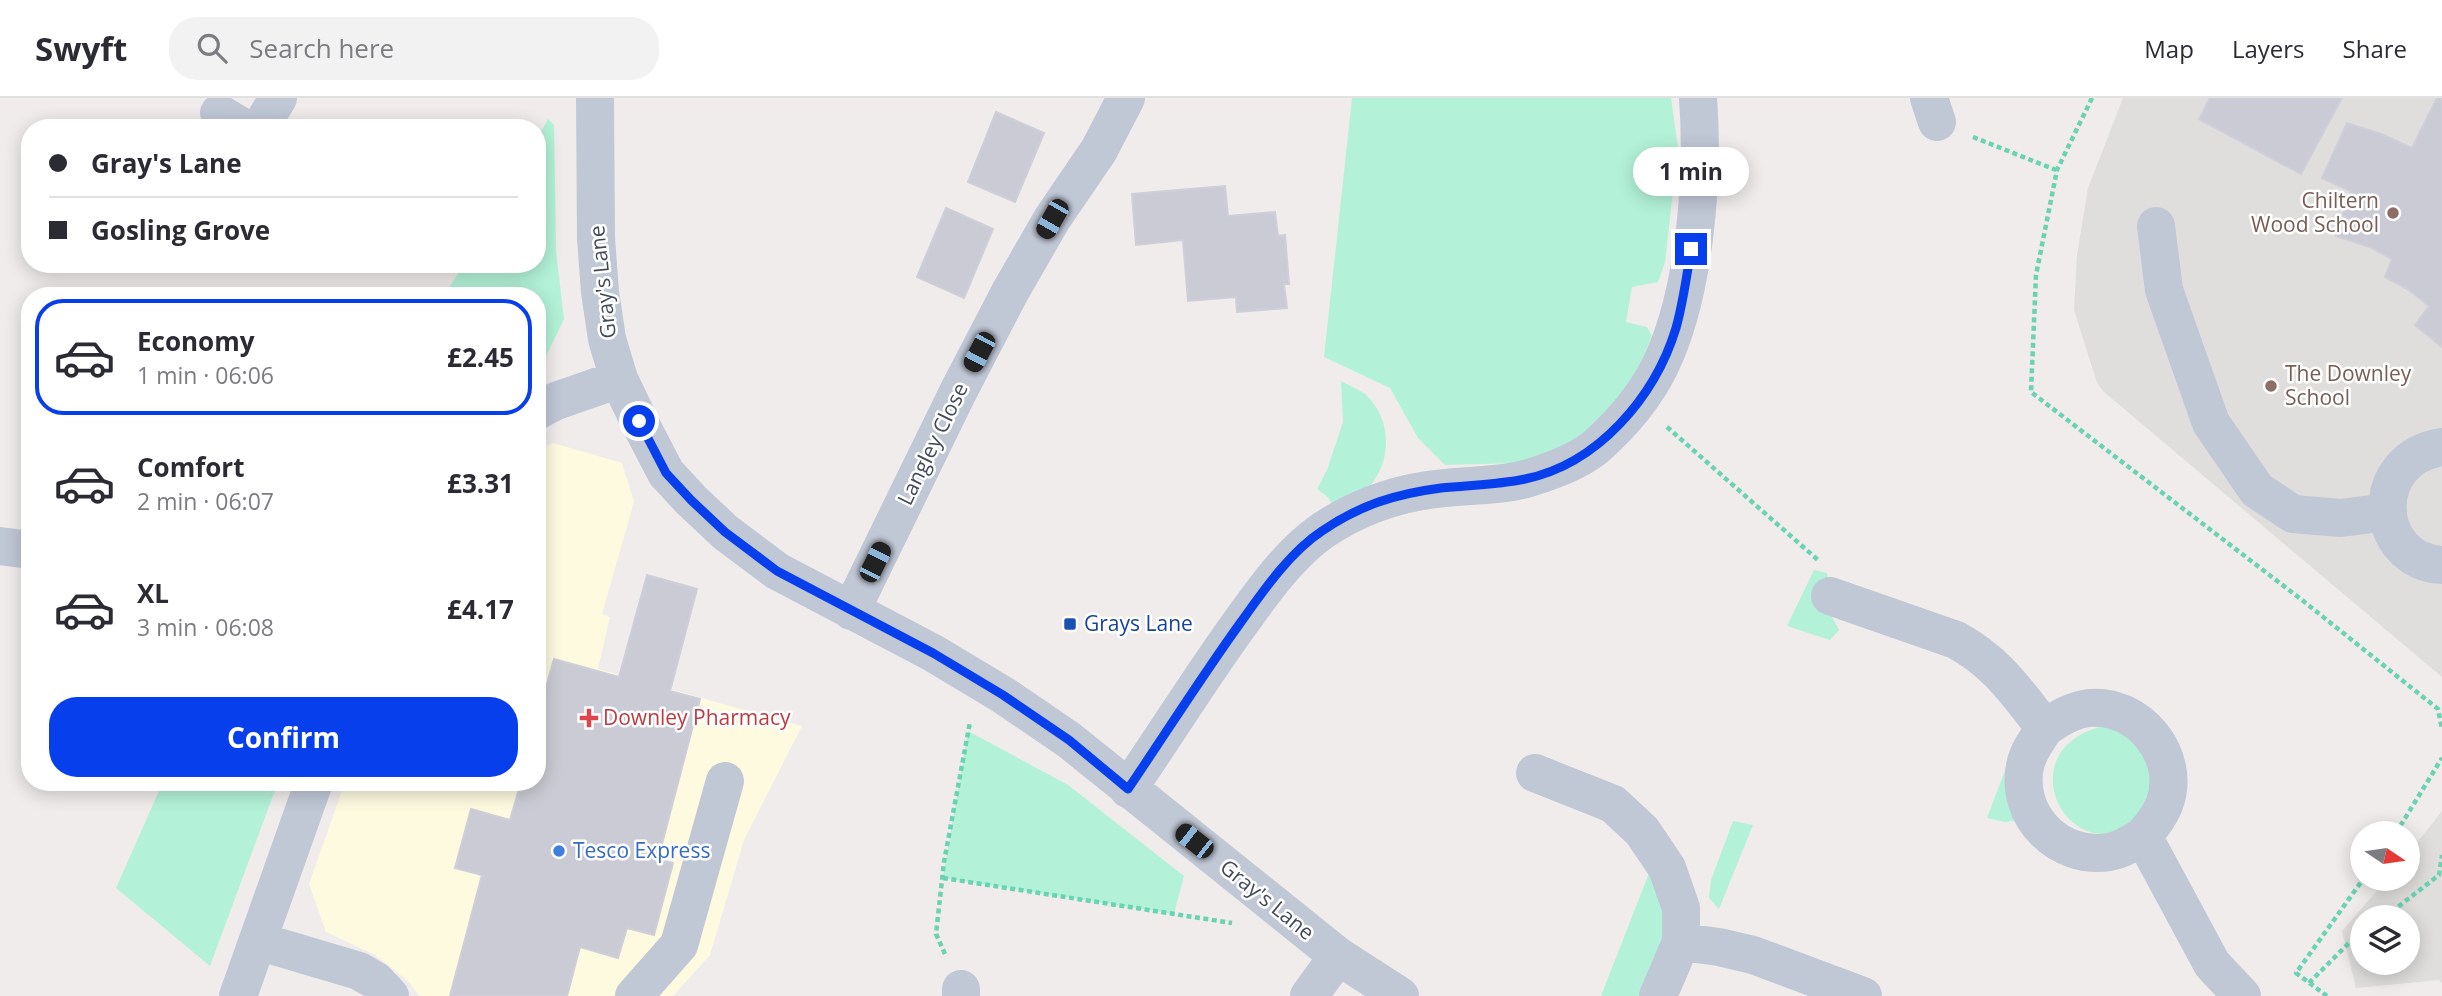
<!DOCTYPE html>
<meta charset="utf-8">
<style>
:root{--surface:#fff;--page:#f2f2f3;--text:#2b2b33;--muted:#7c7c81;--line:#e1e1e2;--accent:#083fec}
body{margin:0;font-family:"Open Sans",sans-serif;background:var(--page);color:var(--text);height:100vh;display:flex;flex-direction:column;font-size:26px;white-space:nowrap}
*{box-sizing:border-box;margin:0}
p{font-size:23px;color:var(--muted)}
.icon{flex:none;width:38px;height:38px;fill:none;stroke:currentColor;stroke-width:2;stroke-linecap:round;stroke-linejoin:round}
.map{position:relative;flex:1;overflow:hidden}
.sheet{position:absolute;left:21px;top:189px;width:525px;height:504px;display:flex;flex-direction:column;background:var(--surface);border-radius:28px;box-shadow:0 4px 18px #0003}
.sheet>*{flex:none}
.banner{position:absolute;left:21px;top:21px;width:525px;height:154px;border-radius:28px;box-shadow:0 4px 18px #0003;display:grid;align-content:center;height:154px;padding:0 28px;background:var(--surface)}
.needle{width:46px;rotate:103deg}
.buttons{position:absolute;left:2350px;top:723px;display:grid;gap:14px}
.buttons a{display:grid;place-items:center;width:70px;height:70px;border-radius:50%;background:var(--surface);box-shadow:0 4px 18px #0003;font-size:35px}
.end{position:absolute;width:32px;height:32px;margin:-16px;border:9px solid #083fec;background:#fff;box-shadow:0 0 0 4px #fff}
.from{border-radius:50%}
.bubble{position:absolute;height:49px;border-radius:24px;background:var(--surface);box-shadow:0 4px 18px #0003;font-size:23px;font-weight:700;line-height:49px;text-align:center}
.car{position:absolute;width:21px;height:42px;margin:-21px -10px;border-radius:9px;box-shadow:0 0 5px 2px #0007;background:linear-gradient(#222 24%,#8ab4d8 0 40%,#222 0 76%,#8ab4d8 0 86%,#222 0)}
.banner b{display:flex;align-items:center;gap:24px;height:66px;font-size:26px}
.banner b+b{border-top:2px solid var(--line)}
.banner i{width:18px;height:18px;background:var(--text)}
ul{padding:12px 0 0;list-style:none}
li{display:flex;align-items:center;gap:21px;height:116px;margin:0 14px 10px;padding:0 14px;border:4px solid transparent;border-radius:28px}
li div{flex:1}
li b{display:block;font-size:26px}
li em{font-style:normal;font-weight:700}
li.active{border-color:var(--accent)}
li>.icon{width:63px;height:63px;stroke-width:1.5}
.action{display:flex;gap:14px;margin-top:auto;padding:14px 28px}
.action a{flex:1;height:80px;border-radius:28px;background:var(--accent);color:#fff;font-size:28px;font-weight:700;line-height:80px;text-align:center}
header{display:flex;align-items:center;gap:42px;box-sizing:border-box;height:98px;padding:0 35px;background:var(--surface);border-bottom:2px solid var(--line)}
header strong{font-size:33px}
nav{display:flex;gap:38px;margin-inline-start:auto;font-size:24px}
.search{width:490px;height:63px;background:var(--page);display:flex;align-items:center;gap:18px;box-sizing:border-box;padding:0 24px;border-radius:28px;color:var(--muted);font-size:26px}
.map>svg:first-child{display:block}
.commercial{fill:#fdfae0}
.education{fill:#e0dddd;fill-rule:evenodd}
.green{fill:#b3f2d8}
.building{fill:#cacbd4;stroke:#cecfd8;stroke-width:2}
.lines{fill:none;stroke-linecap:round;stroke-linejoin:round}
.path{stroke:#69d3b3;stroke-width:4.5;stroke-dasharray:5 3.5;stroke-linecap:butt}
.minor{stroke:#c0c7d5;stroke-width:38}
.route{stroke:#083fec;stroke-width:9}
.education-dot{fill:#8d6e63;stroke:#fff;stroke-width:2.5}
.transit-dot{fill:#1a4fb4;stroke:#fff;stroke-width:2.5}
.health-dot{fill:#e0444e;stroke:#fff;stroke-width:2.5}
.shop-dot{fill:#3f7fe0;stroke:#fff;stroke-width:2.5}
.labels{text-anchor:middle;stroke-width:5;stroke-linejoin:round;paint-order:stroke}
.education-label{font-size:21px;fill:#785e54;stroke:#fff;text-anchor:end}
.street-label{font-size:21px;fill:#424a5a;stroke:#fff}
.transit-label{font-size:21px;fill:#164399;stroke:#fff;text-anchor:start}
.health-label{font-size:21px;fill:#be3a42;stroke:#fff;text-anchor:start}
.shop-label{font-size:21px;fill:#366cbe;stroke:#fff;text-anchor:start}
</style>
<header>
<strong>Swyft</strong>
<div class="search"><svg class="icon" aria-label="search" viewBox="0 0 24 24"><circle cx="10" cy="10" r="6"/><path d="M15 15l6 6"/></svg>Search here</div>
<nav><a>Map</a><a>Layers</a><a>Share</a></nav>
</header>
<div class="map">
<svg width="2442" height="898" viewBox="0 0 2442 898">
<rect width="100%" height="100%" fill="#efeceb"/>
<path class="commercial" d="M553 345 622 365 634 404 602 516 610 519 598 571 802 628 744 742 710 857 673 898H419L409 884 375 857 326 834 309 786 345 684H537V352Z"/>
<path class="education" d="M2123 0H2442V579L2104 294 2097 285 2074 212 2077 157 2088 90Z
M2442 713V885L2439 882 2356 890 2342 833 2387 781 2408 780V756ZM2362 819H2408V864H2362Z"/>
<path class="green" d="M1352 0H1671L1678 49 1665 164 1658 184 1632 189 1626 224 1647 229 1652 238 1634 281 1591 331 1552 355 1514 365 1445 367 1418 340 1390 290 1324 259Z
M548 21 554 27 556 153 564 221 537 277V198H444L464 166H537V41Z
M1341 283C1348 287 1358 291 1365 296 1391 319 1393 361 1370 388 1362 398 1343 403 1332 408L1329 400 1317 391 1327 372 1343 324Z
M1814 472 1827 475 1832 519 1839 532 1830 542 1787 528Z
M2103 628 2136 637 2158 697C2149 706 2130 730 2119 734 2057 752 2015 650 2103 628Z
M968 633 1068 687 1184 778 1174 816 943 780Z
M2012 654 2021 722 2005 724 1987 720Z
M163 684H278L210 868 116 790Z
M1733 723 1753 727 1719 811 1709 800 1711 782Z
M1653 765 1660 784 1665 849 1641 898H1601Z"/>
<path class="building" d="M2210 0H2342L2301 76 2199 21Z
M2437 0H2442V249L2415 227 2429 208 2409 192 2385 179 2392 161 2370 149 2336 138 2351 93 2322 80 2347 25 2381 36 2412 50Z
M996 14 1044 35 1015 104 968 84Z
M1225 88 1228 118 1275 114 1278 138 1285 137 1289 186H1284L1287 210 1237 214 1236 199 1188 203 1183 142 1136 147 1132 96Z
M946 110 993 131 964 200 917 179Z
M647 477 697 491 670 593 700 601 658 761 673 765 654 837 627 830 618 860 580 849 567 898H450L482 777 455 770 471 711 510 722 521 684H537V622L554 561 619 579Z"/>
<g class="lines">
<path class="path" d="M2092 0 2057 72 2036 177 2031 294 2302 502 2438 611 2442 631
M1973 39 2056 72
M1667 329 1818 462
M2396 735 2442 660
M943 780 1232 825
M2385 819 2439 777 2442 757
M945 856 936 836 944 764 970 624
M2309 885 2348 846 2362 835
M2327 898 2296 875 2364 780"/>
<path class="minor" d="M595 0 596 140 600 194 607 241 619 281 639 323 666 375 691 402 725 434 777 473 933 555 1003 597 1069 642 1338 858 1400 898
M1929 0 1937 24
M219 15 244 30
M260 30 278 0
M2156 128 2164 192 2211 325 2257 392 2293 416 2341 420 2387 414
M537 313 556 303 619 281
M2442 349C2367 360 2372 463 2442 467
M0 448 30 452
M1830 498 1956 542C1998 565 2016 594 2045 630 2037 642 2028 653 2025 668 2015 718 2059 762 2109 754 2122 752 2132 745 2143 738L2212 866 2242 898
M851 513 958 294 1010 194 1052 121 1099 52 1126 0
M2045 630C2058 621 2072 612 2089 610 2139 605 2183 659 2164 707 2159 719 2152 728 2143 738
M1535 675 1613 706 1642 733 1667 770 1681 810V844L1658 898
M1128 691C1165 637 1200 581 1238 528 1262 495 1288 457 1322 433 1359 408 1400 394 1445 390 1473 387 1503 388 1529 380 1552 373 1583 362 1600 345 1623 324 1645 298 1659 270 1695 198 1704 80 1698 0
M258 843 359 873 376 883 390 898
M1681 844 1719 849 1753 857 1863 898
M238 898 314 684
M634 898 679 847 725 683
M961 898V891
M1309 898 1338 858"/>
</g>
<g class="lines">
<path class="route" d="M639 323 666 375 691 402 725 434 777 473 933 555 1003 597 1069 642 1128 691C1166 635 1202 578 1241 524 1263 493 1290 454 1322 433 1360 407 1395 396 1441 390 1469 387 1497 387 1525 381 1598 366 1655 299 1676 230 1683 205 1687 177 1691 151"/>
</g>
<g class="education-dot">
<circle cx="2393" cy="115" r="7"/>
<circle cx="2271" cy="288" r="7"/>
</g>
<rect class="transit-dot" x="1063" y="519" width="14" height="14" rx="3.5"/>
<path class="health-dot" d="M585.5 609.5h7v7h7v7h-7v7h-7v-7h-7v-7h7z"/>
<circle class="shop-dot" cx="559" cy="753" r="7"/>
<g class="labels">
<g class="education-label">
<text x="2379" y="110">Chiltern<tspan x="2379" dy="24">Wood School</tspan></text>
<text x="2285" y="283" text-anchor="start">The Downley<tspan x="2285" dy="24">School</tspan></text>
</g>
<g class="street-label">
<text transform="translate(603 184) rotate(-96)" y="7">Gray's Lane</text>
<text transform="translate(933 346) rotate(-64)" y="7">Langley Close</text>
<text transform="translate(1267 802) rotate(39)" y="7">Gray's Lane</text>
</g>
<g class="transit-label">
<text x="1084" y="533">Grays Lane</text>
</g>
<g class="health-label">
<text x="603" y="627">Downley Pharmacy</text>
</g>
<g class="shop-label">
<text x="573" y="760">Tesco Express</text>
</g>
</g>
</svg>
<div class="buttons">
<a><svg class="needle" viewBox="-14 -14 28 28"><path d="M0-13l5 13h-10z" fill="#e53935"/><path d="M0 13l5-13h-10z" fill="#7c7c81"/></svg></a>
<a><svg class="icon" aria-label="layers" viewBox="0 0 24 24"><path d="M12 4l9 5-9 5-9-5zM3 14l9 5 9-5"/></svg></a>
</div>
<i class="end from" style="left:639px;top:323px"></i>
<i class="end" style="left:1691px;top:151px"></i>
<div class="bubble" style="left:1633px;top:49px;width:116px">1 min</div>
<i class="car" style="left:1052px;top:121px;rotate:210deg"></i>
<i class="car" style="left:979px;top:254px;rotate:208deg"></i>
<i class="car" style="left:875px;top:464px;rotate:26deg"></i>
<i class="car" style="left:1194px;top:743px;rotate:308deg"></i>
<div class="banner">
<b><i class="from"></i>Gray's Lane</b>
<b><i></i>Gosling Grove</b>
</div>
<section class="sheet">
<ul>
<li class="active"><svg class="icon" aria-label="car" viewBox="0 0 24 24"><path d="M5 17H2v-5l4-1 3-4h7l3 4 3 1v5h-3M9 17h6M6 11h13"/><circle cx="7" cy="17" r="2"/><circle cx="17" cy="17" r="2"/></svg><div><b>Economy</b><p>1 min · 06:06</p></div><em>£2.45</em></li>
<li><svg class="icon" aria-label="car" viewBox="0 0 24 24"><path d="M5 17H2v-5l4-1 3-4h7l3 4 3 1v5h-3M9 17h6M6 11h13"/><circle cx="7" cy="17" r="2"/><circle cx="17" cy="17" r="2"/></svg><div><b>Comfort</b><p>2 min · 06:07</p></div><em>£3.31</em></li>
<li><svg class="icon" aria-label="car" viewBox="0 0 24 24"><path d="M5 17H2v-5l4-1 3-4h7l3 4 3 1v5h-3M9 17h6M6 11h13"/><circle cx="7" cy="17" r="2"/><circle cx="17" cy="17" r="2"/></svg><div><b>XL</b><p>3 min · 06:08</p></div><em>£4.17</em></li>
</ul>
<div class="action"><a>Confirm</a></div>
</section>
</div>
